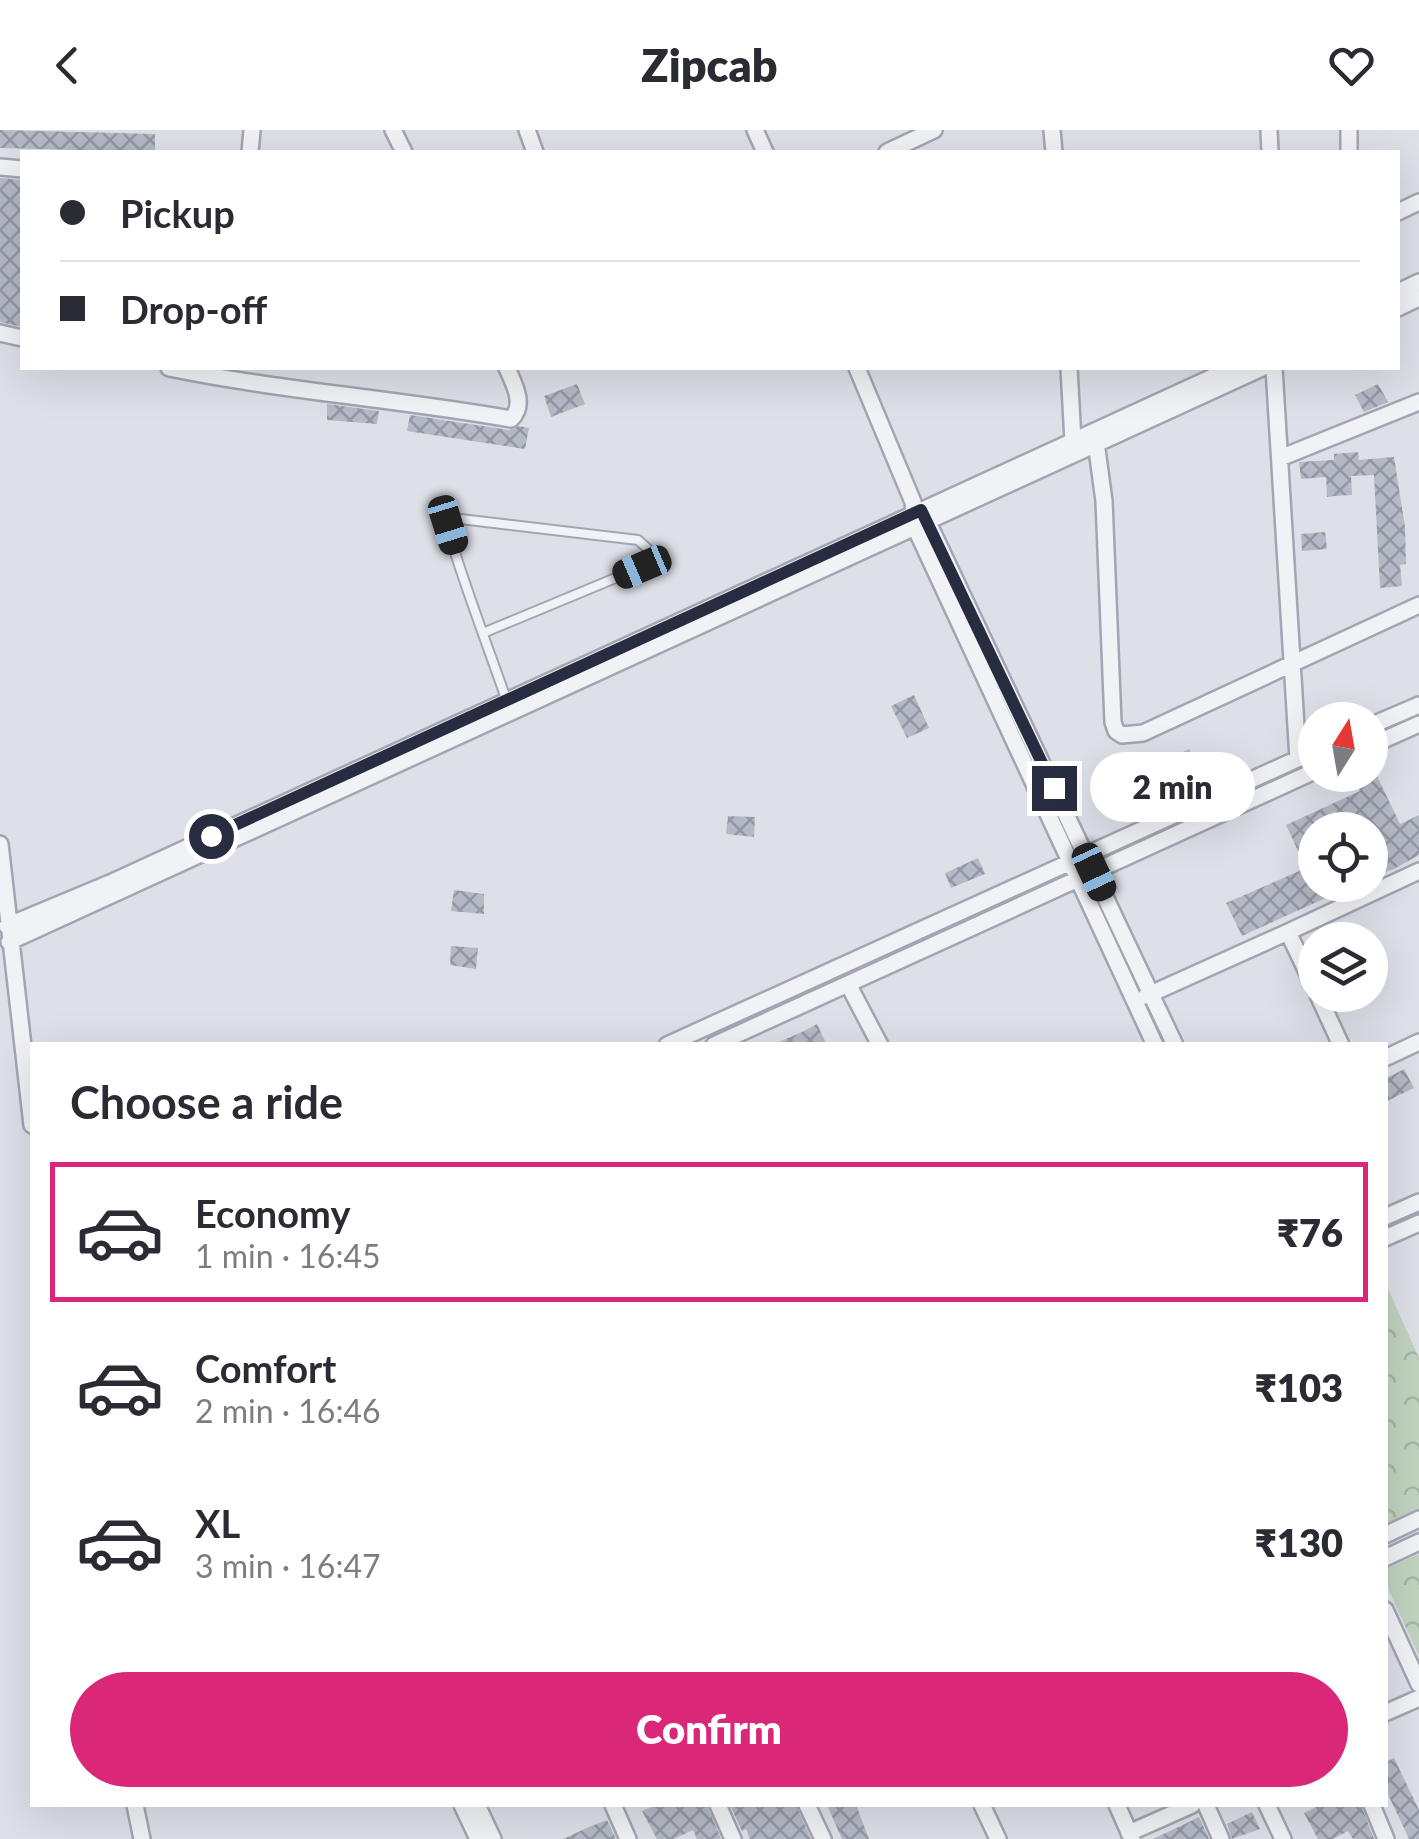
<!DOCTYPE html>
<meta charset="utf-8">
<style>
:root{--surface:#fff;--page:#f7f7f7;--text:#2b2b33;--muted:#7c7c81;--line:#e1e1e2;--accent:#db2777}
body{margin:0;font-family:Lato,sans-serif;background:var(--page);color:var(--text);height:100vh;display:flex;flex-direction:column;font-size:38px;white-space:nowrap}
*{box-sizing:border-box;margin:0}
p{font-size:32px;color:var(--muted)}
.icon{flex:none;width:55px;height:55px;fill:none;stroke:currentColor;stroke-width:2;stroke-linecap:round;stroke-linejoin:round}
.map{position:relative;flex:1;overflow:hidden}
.drawer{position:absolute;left:30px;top:912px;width:1358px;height:765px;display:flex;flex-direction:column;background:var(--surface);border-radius:0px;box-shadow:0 10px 40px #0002}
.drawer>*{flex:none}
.guide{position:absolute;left:20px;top:20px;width:1380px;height:220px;border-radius:0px;box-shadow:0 10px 40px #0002;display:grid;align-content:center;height:220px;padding:0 40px;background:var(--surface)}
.needle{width:65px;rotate:11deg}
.tools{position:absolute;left:1298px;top:572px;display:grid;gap:20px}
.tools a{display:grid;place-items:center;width:90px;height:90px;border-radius:50%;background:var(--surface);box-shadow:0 10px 40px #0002;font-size:50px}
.end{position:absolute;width:45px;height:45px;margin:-22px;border:12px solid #272c40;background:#fff;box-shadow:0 0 0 5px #fff}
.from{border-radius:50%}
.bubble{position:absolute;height:70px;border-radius:35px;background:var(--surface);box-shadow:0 10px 40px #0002;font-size:32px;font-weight:800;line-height:70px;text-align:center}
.car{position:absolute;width:30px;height:60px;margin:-30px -15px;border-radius:12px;box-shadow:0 0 8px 2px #0007;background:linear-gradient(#222 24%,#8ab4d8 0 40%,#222 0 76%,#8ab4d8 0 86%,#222 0)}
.guide b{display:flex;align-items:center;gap:35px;height:95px;font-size:38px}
.guide b+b{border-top:2px solid var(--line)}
.guide i{width:25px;height:25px;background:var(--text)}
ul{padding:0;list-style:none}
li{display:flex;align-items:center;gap:30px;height:140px;margin:0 20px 15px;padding:0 20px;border:5px solid transparent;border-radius:0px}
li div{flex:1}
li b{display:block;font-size:38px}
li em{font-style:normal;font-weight:800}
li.active{border-color:var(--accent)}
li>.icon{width:90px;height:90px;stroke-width:1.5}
h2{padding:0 40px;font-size:45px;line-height:120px}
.primary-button{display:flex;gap:20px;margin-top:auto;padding:20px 40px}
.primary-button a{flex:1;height:115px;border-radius:60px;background:var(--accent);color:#fff;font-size:40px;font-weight:800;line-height:115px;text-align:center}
header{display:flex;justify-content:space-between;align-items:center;height:130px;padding:0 40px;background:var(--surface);font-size:45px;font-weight:800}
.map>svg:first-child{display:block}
.park{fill:url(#park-crowns)}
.building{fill:url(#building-cross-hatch)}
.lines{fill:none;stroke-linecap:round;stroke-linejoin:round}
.lane-casing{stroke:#a3a6b2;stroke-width:12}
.street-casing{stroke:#a3a6b2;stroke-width:20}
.lane{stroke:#f1f2f6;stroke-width:8}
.street{stroke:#f1f2f6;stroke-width:15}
.route{stroke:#272c40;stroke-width:12}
</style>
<header><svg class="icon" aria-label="back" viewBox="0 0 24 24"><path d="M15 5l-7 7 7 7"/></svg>Zipcab<svg class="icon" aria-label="heart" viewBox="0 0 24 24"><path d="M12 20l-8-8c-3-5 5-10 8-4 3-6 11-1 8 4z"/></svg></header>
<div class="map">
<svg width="1419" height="1709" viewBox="0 0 1419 1709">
<defs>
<pattern id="park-crowns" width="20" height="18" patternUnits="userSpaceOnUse" patternTransform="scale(2.5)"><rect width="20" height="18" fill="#c1d2bf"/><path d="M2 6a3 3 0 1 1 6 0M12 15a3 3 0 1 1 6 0" fill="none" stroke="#a6b4a5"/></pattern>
<pattern id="building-cross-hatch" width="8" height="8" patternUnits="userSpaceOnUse" patternTransform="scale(2.5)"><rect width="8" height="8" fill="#b5b9c5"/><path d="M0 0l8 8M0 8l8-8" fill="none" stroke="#9397a1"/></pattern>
</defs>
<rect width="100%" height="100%" fill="#dee0e8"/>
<path class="park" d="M1385 1152 1419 1228V1381L1385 1396Z
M1419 1424V1526L1385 1452V1439Z"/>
<path class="building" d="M0 0 155 4V22L0 18Z
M0 48 22 50V197L0 192Z
M577 254 585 274 551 287 544 266Z
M1378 254 1388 272 1364 282 1355 265Z
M327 274 379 281 377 294 327 290Z
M410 285 509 300 519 296 529 298 525 319 407 301Z
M1358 322 1359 330 1394 327 1405 397 1406 434 1400 435 1402 456 1380 458 1374 345 1351 346 1352 365 1334 366 1327 367 1326 347 1301 349 1299 332 1334 330V324Z
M1325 402 1327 419 1302 421 1301 404Z
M914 565 929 598 907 608 891 576Z
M1189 619 1204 652 1173 666 1175 670 1155 680 1139 647 1171 633 1169 629Z
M1376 644 1400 694 1419 685V725L1394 739 1370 747V700H1315V755H1354L1242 806 1226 773 1306 738 1286 695 1360 661 1356 653Z
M728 686 755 687 754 707 726 704Z
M978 728 985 744 951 758 945 743Z
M454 760 484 764V784L451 781Z
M451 816 478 818 476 839 450 835Z
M817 894 827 915H772L802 902Z
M1404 939 1414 958 1385 972V949Z
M1394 1628 1419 1680V1709H1409L1385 1658V1633Z
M656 1675H707L721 1709H697L693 1700 674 1709H657L642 1681Z
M730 1675H796L811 1709H750L746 1699 742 1701Z
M827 1675H856L869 1709H842Z
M1320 1675H1361L1374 1709H1353L1348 1701 1333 1709H1318L1304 1683Z
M1252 1682 1260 1699 1232 1709 1227 1694Z
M1199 1687 1209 1709H1153L1189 1692Z
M607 1690 616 1709H563L589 1697Z"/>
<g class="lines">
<g class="lane-casing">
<path id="lane" d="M483 503 642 437 650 427 647 418 638 410 452 388C451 390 449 392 448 394 446 406 499 547 506 569"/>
</g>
<g class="street-casing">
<path id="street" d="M393 0 404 22
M527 0 535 22
M755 0 765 22
M1052 0 1054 22
M1269 0 1270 22
M1349 0V22
M250 22 252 0
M887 22 934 0
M0 37 22 39
M1398 82 1419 72
M1398 162 1419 152
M1398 178 1419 168
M0 203 22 208
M169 238C282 261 398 269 511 289 526 275 514 254 507 238
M857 238 913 372 915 397 1155 915
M1069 238 1073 311
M1274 238 1298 629
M1096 312 1104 371 1113 592 1116 601 1122 605 1143 603 1419 475
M1280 328 1419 272
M925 386 1175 915
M1370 596 1419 575
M1370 616 1419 594
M0 714 32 995
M7 796 110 753 1232 238
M9 812 1262 238
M848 854 880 915
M1315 859 1288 802 1419 741
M1318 865 1341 915
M1146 866 1288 802
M667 915 1315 621
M714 915 1315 641
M1385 928 1419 912
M1385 1087 1419 1072
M1385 1108 1419 1093
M1385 1405 1419 1389
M1385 1428 1419 1412
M1385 1480 1419 1554
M1385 1583 1419 1568
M135 1675 142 1709
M462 1675 478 1709
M477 1675 493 1709
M613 1675 628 1709
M718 1675 733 1709
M807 1675 823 1709
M982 1675 998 1709
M1117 1675 1132 1709
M1206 1675 1221 1709
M1267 1675 1283 1709
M1372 1675 1386 1709
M1129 1703 1192 1675"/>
</g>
<use href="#lane" class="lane"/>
<use href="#street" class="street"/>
</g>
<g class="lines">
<path class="route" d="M211 706 921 380 1054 658"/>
</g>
</svg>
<div class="tools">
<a><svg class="needle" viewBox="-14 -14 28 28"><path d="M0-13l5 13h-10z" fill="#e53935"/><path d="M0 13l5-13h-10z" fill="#7c7c81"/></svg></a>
<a><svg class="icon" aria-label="locate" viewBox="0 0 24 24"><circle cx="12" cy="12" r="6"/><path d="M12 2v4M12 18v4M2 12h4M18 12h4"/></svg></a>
<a><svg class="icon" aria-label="layers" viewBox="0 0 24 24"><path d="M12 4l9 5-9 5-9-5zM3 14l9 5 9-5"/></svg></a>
</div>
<i class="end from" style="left:211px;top:706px"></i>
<i class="end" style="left:1054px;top:658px"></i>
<div class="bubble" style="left:1090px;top:622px;width:165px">2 min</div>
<i class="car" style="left:448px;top:395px;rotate:163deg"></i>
<i class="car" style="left:642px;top:437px;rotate:247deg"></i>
<i class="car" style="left:1094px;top:742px;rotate:155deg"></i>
<div class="guide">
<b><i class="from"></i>Pickup</b>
<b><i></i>Drop-off</b>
</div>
<section class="drawer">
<h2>Choose a ride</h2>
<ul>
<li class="active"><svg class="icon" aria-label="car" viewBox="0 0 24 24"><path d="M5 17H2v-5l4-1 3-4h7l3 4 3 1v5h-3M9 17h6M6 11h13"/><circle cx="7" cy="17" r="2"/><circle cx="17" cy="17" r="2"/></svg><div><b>Economy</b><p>1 min · 16:45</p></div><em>₹76</em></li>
<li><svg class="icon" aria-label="car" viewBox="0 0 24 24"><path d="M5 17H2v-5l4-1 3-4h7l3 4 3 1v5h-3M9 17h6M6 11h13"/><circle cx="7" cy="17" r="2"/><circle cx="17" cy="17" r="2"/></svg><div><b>Comfort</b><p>2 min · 16:46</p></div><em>₹103</em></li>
<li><svg class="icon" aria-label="car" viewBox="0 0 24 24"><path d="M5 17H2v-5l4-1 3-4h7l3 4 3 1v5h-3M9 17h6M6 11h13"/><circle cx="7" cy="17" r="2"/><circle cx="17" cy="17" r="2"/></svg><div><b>XL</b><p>3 min · 16:47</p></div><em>₹130</em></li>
</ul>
<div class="primary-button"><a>Confirm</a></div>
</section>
</div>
